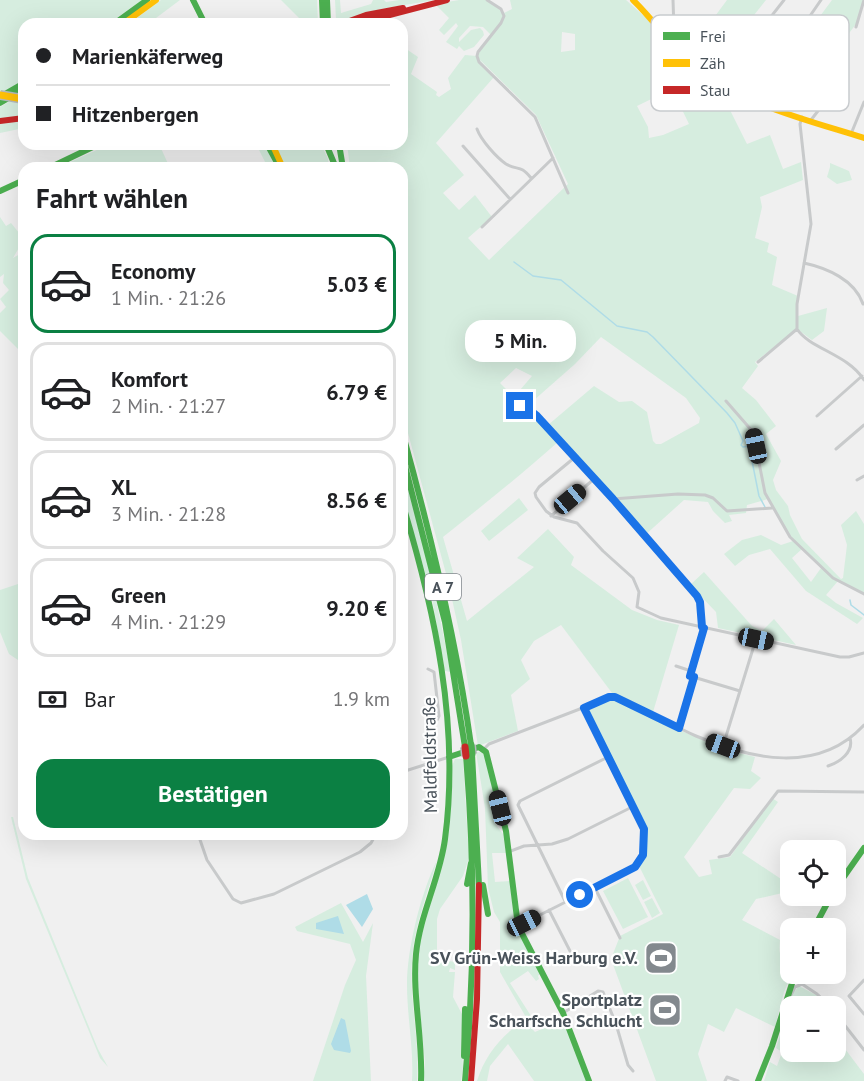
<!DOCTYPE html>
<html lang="de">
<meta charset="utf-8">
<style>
:root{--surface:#fff;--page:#f6f6f6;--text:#202124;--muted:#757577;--line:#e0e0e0;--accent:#0b8043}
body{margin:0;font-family:"PT Sans",sans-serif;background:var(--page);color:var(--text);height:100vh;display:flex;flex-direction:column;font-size:22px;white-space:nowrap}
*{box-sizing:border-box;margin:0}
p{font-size:20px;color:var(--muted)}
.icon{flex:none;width:33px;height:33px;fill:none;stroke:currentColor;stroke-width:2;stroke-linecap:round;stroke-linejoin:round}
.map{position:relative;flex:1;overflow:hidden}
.panel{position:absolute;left:18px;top:162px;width:390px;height:678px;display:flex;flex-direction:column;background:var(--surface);border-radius:18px;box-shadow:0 6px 24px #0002}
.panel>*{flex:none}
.hud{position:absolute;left:18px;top:18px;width:390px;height:132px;border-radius:18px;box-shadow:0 6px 24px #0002;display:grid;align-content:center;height:132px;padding:0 18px;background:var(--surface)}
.tools{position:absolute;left:780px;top:840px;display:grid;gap:12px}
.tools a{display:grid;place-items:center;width:66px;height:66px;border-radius:12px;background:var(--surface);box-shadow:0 6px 24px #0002;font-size:30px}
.end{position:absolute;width:27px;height:27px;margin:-14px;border:8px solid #1a73e8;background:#fff;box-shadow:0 0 0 3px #fff}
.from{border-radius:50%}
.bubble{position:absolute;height:42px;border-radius:18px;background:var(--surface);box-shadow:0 6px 24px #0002;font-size:20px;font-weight:800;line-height:42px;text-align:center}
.car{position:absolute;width:18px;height:36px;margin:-18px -9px;border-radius:8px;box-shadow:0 0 4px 2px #0007;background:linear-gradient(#222 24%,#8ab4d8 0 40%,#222 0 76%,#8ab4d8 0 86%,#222 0)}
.hud b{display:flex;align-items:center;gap:21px;height:57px;font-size:22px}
.hud b+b{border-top:2px solid var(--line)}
.hud i{width:15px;height:15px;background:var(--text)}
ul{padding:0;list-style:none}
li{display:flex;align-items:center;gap:18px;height:99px;margin:0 12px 9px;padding:0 6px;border:3px solid var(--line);border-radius:18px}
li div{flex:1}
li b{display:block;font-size:22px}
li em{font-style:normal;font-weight:800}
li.on{border-color:var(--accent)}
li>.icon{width:54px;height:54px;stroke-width:1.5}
h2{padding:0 18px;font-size:27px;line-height:72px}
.pay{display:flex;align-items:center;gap:15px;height:66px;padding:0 18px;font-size:22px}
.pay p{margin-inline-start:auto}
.action{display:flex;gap:12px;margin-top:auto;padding:12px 18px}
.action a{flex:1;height:69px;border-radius:18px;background:var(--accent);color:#fff;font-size:24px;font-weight:800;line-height:69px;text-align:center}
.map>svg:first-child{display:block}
.green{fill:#d6eddf;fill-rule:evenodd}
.water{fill:#afdce7}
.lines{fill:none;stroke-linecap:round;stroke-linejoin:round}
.stream{stroke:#afdce7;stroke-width:1.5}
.street{stroke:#c8cacb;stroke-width:3}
.fast{stroke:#4caf50;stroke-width:6}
.slow{stroke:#ffc107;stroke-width:6}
.jam{stroke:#c62828;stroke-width:6}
.fast-bridge-casing{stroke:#b5babe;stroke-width:10;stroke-linecap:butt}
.slow-bridge-casing{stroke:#b5babe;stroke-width:10;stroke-linecap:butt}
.jam-bridge-casing{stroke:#b5babe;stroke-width:10;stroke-linecap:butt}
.fast-bridge{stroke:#4caf50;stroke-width:7}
.slow-bridge{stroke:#ffc107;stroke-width:7}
.jam-bridge{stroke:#c62828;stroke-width:7}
.route{stroke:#1a73e8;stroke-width:8}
.labels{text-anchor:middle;stroke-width:4.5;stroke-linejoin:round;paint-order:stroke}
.shield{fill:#fff;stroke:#80868c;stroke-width:1.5}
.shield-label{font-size:16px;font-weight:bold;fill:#49525a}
.street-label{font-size:18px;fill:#49525a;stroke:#fff}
.poi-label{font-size:18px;font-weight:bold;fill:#49525a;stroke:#fff;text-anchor:end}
.key{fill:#fff;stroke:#c8cbce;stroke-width:1.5}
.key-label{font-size:16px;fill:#49525a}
</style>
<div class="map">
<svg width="864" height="1081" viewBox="0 0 864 1081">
<rect width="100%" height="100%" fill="#f0f0f0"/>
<path class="green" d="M0 0H142L108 24H24V80L0 95Z
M161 0H180L156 18 157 24H129Z
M281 0H317L318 24H305Z
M335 0H340L341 13 371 4 373 0H384L386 2 399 0H435L381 9 339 22 336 20Z
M459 0H488L504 13 512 9 510 0H626L655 26 669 44 666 51 668 57 666 60 674 70 677 68 682 73 685 70 672 54 676 51 694 70 734 94 730 110 747 144 770 135 783 169 801 162 803 180 760 197 762 207 755 238 769 243 767 252 777 257 772 285 798 296V316L827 308 824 331 812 340 797 329 755 362 758 366 742 388 756 400 776 426 766 434 781 461 773 480 776 490 788 506 790 515 802 539 841 579 843 578 847 545 841 525 856 511 864 524V594L838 581 826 595 836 603 863 618 857 624 806 591 770 549 749 555 735 566 724 554 742 540 761 535 781 545 793 541 768 499 747 505 746 513 729 515 732 521 725 523 713 511 708 502 684 500 644 536C614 497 580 463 548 425L594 386 619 402 632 401 647 412 653 441 656 444H661L699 423 700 418 686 398 601 337 575 364 525 408 558 442C521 475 482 506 443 537L467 621 534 567 517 558 548 529 574 557 571 565 632 610 657 620 679 625 653 712 612 693 561 625 534 641 521 660 530 679 511 695 518 731 478 746 461 640 448 581 402 411V168H350L347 144H402V46L418 57 411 74 437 92 436 95 439 97 451 89 448 78 465 55 477 56 491 35 483 27 470 26 459 38V42L471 30 480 28 483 31 484 35 474 47 464 51 459 46 457 49 446 42 458 26 456 23 444 35 439 30 449 18 435 4ZM562 32 575 34V50L561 52ZM478 58 536 115 568 184 489 260 468 238 492 217 475 195 459 210 443 193 464 175 436 143 494 77ZM672 89 689 124 663 135 649 138 648 127 637 106ZM516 368 532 376 514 397 500 383ZM802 549 821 568 811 582 792 558Z
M727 0H766L739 34 736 31 705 69 720 78 718 80 687 54Z
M832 0H864L856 24 792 109 743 91 750 81 742 75 761 50 751 41 761 30 778 44 786 43 795 50Z
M24 93V116L0 119V107Z
M24 119V128L0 133V123Z
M110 144H159L170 168H57Z
M256 144H264L277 168H268Z
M275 144H321L328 159 329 168H284Z
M830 163 849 171 852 180 837 184 827 177 830 167Z
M0 217 6 226 11 223 24 239 13 258 20 254 24 255V343L18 349 0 331V313L6 307 0 299 9 290 3 283 4 274 0 277Z
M402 467 430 571 451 672 445 671 431 593 402 493Z
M519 498 528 510 489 541 481 531Z
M704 572 752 626 762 631 774 619 796 645 718 628 716 612 690 585Z
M24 582V664L9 654 0 632V590Z
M611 699 679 730 735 752 755 757 751 771 761 778 750 789 734 788 684 857 699 877 712 874 709 860 730 857 772 798 778 802 742 853 790 885 787 892 756 899 742 920 780 940C779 953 779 958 789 966L790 964 792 974 784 992 775 1027 736 1008 724 1032 708 1024 698 1054 707 1081H656L611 959 620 936 663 914 639 866 644 854V824L588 713 590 706Z
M476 752H480L485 755 499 814 496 815 494 822 503 834 506 853H492L495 882 510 881 514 921 540 974 538 976 539 979 536 981 528 971 510 983 531 1016 527 1019 500 972V922L494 912 488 888 485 808Z
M455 759H463L469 858 463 876 440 909 437 919V955L452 957 449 958V961L455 962V970L450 968 449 972H455L453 997 463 1016 461 1038 463 1067 461 1081H423L425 1063 417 981 418 949 445 851 452 766Z
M11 817H13L28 878 98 1049 108 1067 100 1058 26 879Z
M437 860C428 893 414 926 412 960 409 1000 420 1040 417 1081H412C414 1049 407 1017 407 985 407 948 421 893 437 860Z
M628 878 648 917 623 929 603 891Z
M643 880 651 896 643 900 635 885Z
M652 898 660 913 652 918 644 902Z
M341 903 363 942 373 923 366 976 371 1081H313L345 985 356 960 350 944 297 931 295 927Z
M799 986 822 998 829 1006H790V1052H836V1037L864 1074V1081H764L770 1062 777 1066 782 1052 776 1048 793 993Z
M524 1020 535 1032C546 1028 552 1020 564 1020L587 1081H534L508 1044 490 1066 487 1081H477C485 1055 501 1036 524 1020Z"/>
<path class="water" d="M367 894 373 909 362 927 346 905Z
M338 916 344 934 316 929V923Z
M341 1018 345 1020 351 1051 350 1053 334 1050 331 1044Z"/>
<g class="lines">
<path class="stream" d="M514 262 533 276 561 280 617 326 647 332 653 337 727 413 735 423 743 441 741 445 743 447 749 446 759 496 765 507
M850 600 851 605 864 615"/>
<path class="street" d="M487 0 501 9 504 16 501 23 478 52 477 56 479 62 535 117 568 193
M856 27 864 0
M761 30 778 44H783L801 29 821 0
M667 37 674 30 673 0
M737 60 784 0
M811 120 821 107 823 85 834 69
M477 129C481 140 496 157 506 164 518 171 520 164 531 178
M851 134 864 102
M463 146 510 199
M482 227 553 158
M804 263C827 268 855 280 863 304
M797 329V304L811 224 800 124 802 117
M797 329C810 349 848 354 864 380
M758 362 797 329
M726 401 753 432 765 493 790 537 833 578 864 594
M512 406 526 407 535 415 613 499 697 595 700 606 702 627
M817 416 862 376
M836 449 864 425
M574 458 539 487 535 493 536 497 546 511 554 517 577 523 603 551 633 578 639 592 637 607 661 618 840 657H849L864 653
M857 480 864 476
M613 499 678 494 705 495 713 498 727 511 772 508
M551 516 594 479
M704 628 690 676 740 691
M676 666 691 671
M427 721 437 720 439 716 434 672 428 669
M679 728 694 678
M723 746 756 639
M484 749 489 744 611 697C641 704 668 724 696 736 751 759 818 775 864 725
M828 766C840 762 854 752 850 738
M402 772 449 757
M198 834 207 860 233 899 241 903 274 894 360 852 371 843 376 834
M508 852 524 846 552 844 568 839 634 806
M719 857 729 855 778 791 864 792
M595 888 620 938
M565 901 518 805 520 801 608 757
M549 910 570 951
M518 926 635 867C644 857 647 837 643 824L584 708
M864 980 849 996 864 1014
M790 997 795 987 802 984 817 994 830 1006
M563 1013 598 991 603 992 616 1024 628 1065 633 1071
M836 1014 864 1050
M725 1081 727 1077 738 1081"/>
<path class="fast" d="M193 0 205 24
M322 0 323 24
M327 0 328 24
M114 24 147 0
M0 97 24 83
M0 103 24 89
M267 144 280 168
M274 144V147
M326 144 336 168
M339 144 343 168
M49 168 99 144
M0 191 24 180
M402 431C431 535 456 638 471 745
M402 454 445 622 465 747
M402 502C435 611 460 725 445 839 440 878 420 914 416 954 412 996 423 1038 421 1081
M472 754 479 885
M449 757 479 747 486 752 506 831 518 926 563 1013 589 1081
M467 884 471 863
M483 885 488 914
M836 888 864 848
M814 928 831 896
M464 1056 465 1009
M465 1081C475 972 475 865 466 756
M758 1081 772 1046 795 974"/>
<path class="slow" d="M633 0C655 21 672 48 695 67 743 105 807 120 864 138
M364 16 368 24
M123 24 156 0
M273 146 283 168"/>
<path class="jam" d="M341 24 366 15 403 8
M355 24 447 0
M0 121 24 118
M471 1081 477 999 479 885"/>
<g class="fast-bridge-casing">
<path id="fast-bridge" d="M471 745 472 754"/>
</g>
<g class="slow-bridge-casing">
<path id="slow-bridge" d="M0 95 23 99"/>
</g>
<g class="jam-bridge-casing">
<path id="jam-bridge" d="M465 747 466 756"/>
</g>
<use href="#fast-bridge" class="fast-bridge"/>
<use href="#slow-bridge" class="slow-bridge"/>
<use href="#jam-bridge" class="jam-bridge"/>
</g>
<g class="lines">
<path class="route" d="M520 406 526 407 536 415 613 499 697 596 700 602 702 627 704 628 690 676 694 677 679 728 615 697H609L584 708 644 829 643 855 635 867 580 895"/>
</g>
<defs>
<g id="stadium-square" transform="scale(1.725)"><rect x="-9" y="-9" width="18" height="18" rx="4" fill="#83898e" stroke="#fff"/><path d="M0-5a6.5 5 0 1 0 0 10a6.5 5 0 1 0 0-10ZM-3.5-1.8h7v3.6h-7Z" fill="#fff"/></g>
</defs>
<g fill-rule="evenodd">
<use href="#stadium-square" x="661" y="958"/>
<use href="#stadium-square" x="665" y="1010"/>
</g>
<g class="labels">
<rect class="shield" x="425" y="574" width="36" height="26" rx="4.5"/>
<g class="shield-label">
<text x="443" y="593">A 7</text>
</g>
<g class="street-label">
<text transform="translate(430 755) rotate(-91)" y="6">Maldfeldstraße</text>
</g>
<g class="poi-label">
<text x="638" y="964">SV Grün-Weiss Harburg e.V.</text>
<text x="642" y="1006">Sportplatz<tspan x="642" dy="21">Scharfsche Schlucht</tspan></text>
</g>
</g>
<rect x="651" y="15" width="198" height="96" rx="9" class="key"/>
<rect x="663" y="32" width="27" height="8" fill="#4caf50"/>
<rect x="663" y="59" width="27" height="8" fill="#ffc107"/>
<rect x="663" y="86" width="27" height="8" fill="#c62828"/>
<g class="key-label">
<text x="700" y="42">Frei</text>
<text x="700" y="69">Zäh</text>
<text x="700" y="96">Stau</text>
</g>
</svg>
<div class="tools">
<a><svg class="icon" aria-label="locate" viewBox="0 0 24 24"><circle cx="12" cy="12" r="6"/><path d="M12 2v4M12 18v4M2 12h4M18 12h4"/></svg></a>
<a>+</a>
<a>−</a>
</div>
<i class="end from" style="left:580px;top:895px"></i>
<i class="end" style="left:520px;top:406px"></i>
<div class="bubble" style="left:465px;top:320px;width:111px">5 Min.</div>
<i class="car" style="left:756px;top:446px;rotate:348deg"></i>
<i class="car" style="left:570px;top:499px;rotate:50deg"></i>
<i class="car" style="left:756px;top:639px;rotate:102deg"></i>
<i class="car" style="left:723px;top:746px;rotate:290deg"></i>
<i class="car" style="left:500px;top:808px;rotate:346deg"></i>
<i class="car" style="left:524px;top:923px;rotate:63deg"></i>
<div class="hud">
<b><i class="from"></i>Marienkäferweg</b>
<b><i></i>Hitzenbergen</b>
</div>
<section class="panel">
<h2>Fahrt wählen</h2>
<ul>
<li class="on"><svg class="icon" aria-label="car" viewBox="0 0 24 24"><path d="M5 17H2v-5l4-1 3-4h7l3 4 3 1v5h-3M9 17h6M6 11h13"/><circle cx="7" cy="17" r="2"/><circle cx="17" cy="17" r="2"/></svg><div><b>Economy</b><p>1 Min. · 21:26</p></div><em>5.03 €</em></li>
<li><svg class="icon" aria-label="car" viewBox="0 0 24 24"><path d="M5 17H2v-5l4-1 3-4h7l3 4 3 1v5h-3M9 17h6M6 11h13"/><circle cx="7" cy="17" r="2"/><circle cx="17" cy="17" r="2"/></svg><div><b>Komfort</b><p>2 Min. · 21:27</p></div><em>6.79 €</em></li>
<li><svg class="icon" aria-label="car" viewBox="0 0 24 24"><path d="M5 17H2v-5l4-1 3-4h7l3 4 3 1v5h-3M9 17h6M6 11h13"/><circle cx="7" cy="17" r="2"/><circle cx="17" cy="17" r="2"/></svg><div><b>XL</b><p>3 Min. · 21:28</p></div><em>8.56 €</em></li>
<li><svg class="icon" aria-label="car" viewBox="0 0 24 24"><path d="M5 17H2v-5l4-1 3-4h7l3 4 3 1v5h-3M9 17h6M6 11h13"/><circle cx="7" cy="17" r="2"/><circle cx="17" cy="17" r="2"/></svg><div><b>Green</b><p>4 Min. · 21:29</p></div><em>9.20 €</em></li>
</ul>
<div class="pay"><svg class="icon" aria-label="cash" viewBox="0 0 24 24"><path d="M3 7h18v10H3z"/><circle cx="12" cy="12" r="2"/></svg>Bar<p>1.9 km</p></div>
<div class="action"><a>Bestätigen</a></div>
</section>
</div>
